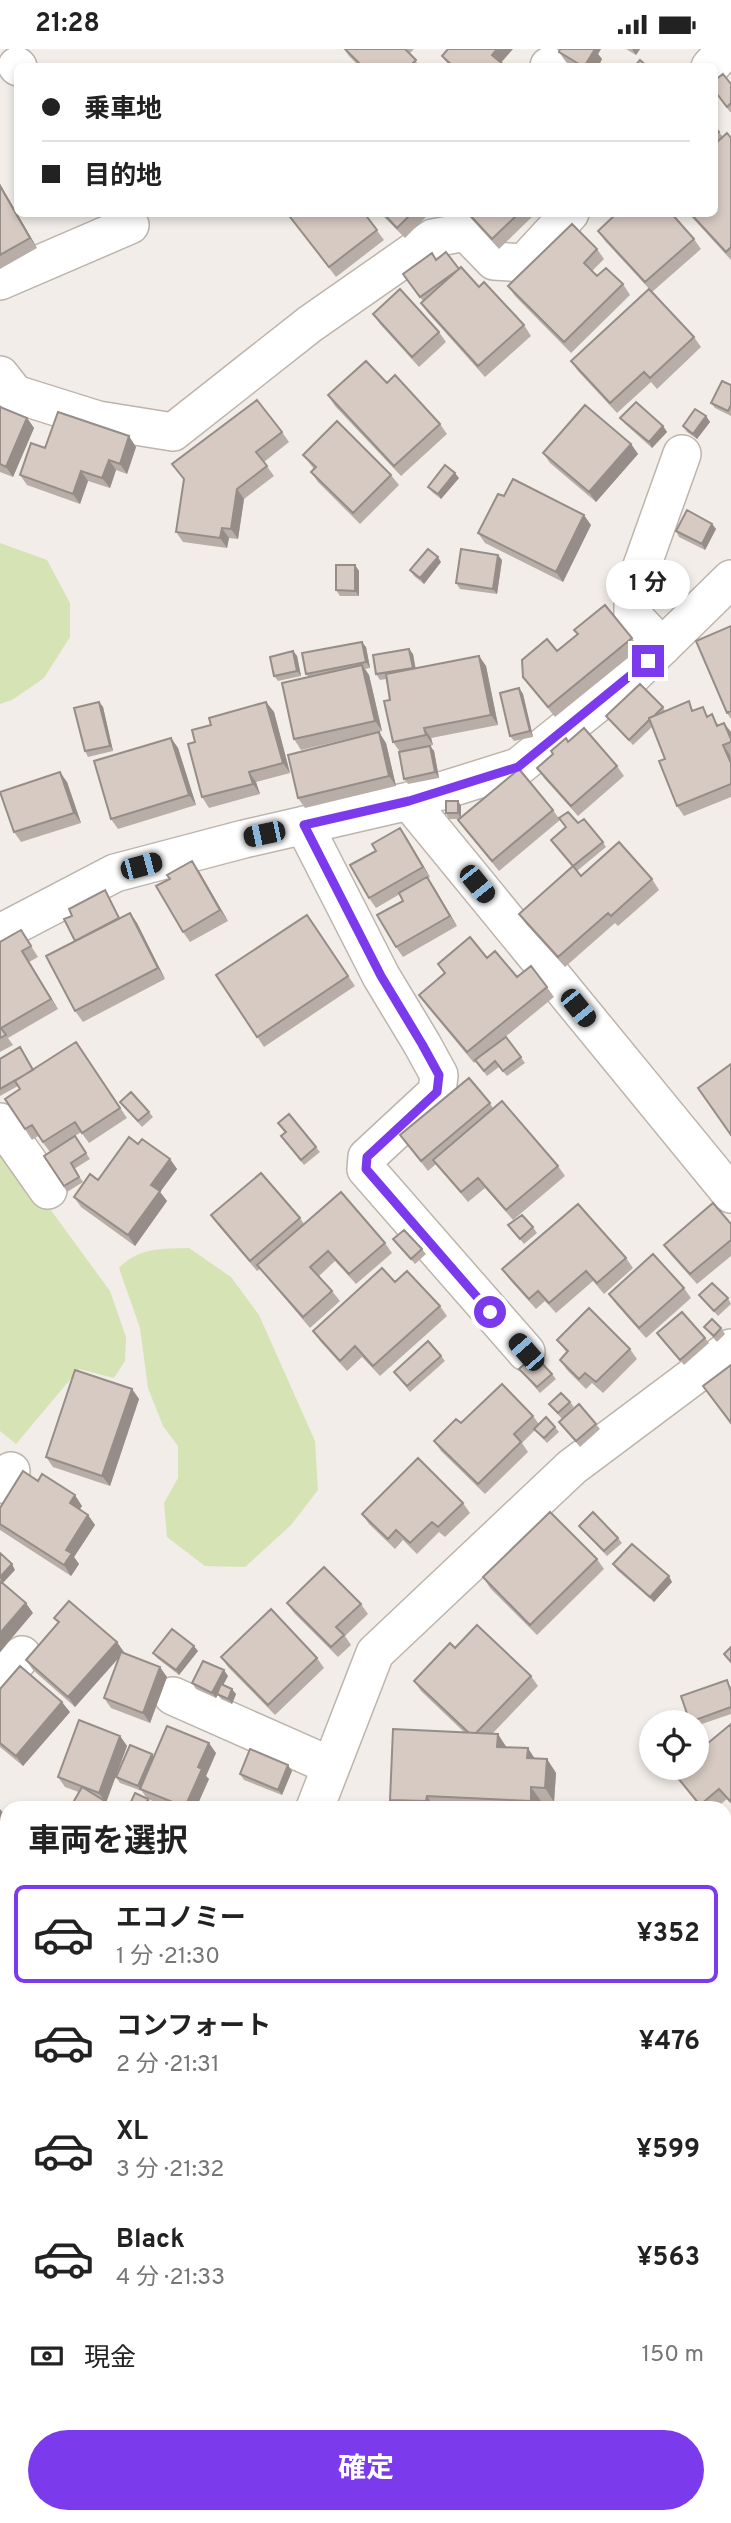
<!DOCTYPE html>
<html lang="ja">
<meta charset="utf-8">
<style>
:root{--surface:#fff;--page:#f2f2f2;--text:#222;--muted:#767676;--line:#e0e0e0;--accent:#7c3aed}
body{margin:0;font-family:Overpass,"Noto Sans JP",sans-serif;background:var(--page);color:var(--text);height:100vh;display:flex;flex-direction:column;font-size:26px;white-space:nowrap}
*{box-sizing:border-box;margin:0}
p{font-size:23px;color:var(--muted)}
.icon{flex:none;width:38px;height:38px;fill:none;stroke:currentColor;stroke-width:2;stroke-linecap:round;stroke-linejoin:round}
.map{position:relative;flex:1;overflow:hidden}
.side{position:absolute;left:0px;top:1752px;width:732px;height:723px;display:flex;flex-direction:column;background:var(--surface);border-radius:21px 21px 0 0;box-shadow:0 4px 10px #0003}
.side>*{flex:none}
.top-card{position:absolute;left:14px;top:14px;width:704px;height:154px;border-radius:10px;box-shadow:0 4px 10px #0003;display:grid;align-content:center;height:154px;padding:0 28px;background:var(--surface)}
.fabs{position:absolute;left:639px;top:1661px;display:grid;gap:14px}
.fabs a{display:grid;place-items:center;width:70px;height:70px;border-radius:50%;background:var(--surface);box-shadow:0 4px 10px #0003;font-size:35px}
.end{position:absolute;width:32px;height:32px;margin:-16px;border:9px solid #7c3aed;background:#fff;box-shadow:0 0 0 4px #fff}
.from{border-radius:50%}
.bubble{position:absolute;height:49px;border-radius:24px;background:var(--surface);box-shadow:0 4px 10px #0003;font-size:23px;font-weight:700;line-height:49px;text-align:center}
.car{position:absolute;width:21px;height:42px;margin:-21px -10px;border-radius:9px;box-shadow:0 0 5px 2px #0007;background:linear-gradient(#222 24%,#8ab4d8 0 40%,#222 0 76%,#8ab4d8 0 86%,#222 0)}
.top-card b{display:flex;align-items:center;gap:24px;height:66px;font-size:26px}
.top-card b+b{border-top:2px solid var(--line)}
.top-card i{width:18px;height:18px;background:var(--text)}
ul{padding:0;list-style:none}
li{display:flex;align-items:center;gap:21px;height:98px;margin:0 14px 10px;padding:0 14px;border:4px solid transparent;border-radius:10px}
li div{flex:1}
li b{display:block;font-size:26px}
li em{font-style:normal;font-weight:700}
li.on{border-color:var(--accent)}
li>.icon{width:63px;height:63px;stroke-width:1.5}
h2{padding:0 28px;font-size:32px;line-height:84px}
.pay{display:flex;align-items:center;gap:18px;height:77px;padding:0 28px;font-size:26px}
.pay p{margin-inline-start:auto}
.primary-button{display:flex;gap:14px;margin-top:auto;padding:14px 28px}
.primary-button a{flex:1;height:80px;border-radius:42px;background:var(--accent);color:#fff;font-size:28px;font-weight:700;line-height:80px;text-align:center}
.status{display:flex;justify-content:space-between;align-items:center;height:49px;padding:0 35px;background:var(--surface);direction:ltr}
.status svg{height:19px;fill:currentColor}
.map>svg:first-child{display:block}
.green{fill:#d6e3b5}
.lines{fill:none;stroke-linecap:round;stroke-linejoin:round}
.street-casing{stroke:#bdb4ac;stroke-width:40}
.street{stroke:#fff;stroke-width:37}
.wall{fill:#b8aea7}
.shaded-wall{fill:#968d88}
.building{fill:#d6cac2;stroke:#968d88;stroke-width:2}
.route{stroke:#7c3aed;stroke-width:9}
</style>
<div class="status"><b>21:28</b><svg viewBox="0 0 49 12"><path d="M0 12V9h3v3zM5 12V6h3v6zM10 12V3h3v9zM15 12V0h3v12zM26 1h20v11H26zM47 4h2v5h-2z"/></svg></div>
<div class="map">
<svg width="731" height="2474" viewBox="0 0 731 2474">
<rect width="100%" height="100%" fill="#f2ede8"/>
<path class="green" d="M0 494 47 511 70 554V588L44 629 12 651 0 655Z
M0 1095 42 1149 110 1242 126 1288 125 1312 114 1329 79 1320 16 1395 0 1382Z
M189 1199 231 1228 259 1266 315 1392 318 1441 291 1476 245 1518 205 1517 167 1488 164 1454 178 1429V1397L163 1377 148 1339 140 1279 119 1219C139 1198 162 1200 189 1199Z
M126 2468H195L191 2474H122Z
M450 2468H654L655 2474H432Z"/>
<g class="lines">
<g class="street-casing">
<path id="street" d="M17 17 18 18
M549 17 550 18
M710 18 726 0
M0 232 130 176
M0 326 15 345 98 371 173 383 310 275 433 189 466 183 494 212 524 214 570 164
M662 598 633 567V542L682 405
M409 752 731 1145
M304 776 381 927 422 995 439 1026 437 1043 367 1108 366 1120 526 1303
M0 884 115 824 244 790 409 752 518 718 634 625 731 530
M0 1073 48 1141
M0 1435 11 1422
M0 1633 22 1606
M173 1647 331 1717
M315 1759 375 1604 572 1418 731 1299
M0 1892 7 1894
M724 1990 731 1983
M0 2225 7 2232
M724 2325 731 2324
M0 2413 7 2406
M674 2468 675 2474"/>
</g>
<use href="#street" class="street"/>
</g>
<path class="wall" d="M344 0H414L409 5 421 18H360L349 7Z
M560 0H601L598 5 602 10 598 18H573L566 13 559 3Z
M626 0H640L636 6Z
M442 7 501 14 504 18H450Z
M731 35V63H730L714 41Z
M714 77 723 88 731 89V211L688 164H714Z
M0 135 37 199 0 220Z
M287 164H364L384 191 336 228Z
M380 164H430L405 189Z
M466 164H536L499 200Z
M598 182 694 190 701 200 652 243 605 192Z
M597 200 604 210 592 222 597 227 623 235 630 246 571 304 515 247 508 237Z
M436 211 459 220 524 276 531 287 485 328 428 264 421 254 423 252 403 225Z
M373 265 439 283 446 293 419 318 380 275Z
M694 288 701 298 657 340 651 333 617 364 578 322 571 312Z
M387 334 440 375 447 385 401 427 335 357 328 346Z
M731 336V367L715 359 711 354Z
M0 356 2 359 27 369 34 379 13 428 0 423Z
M706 367 710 373 697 390 687 383 683 377Z
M620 369 663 377 667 383 652 399 624 374Z
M282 383 289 393 264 413 274 427 244 450 238 490 229 489 227 499 183 493 176 483 184 431Z
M631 395 638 405 596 453 550 414 543 404Z
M136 398 127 425 116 421 110 439 88 432 80 455 27 436 20 426 45 399Z
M303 406 391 426 399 436 360 475 318 433 311 423 314 420Z
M459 429 441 450 432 443 428 438Z
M504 447 591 476 563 533 485 494 478 484Z
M712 475 716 480 705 501 679 488 676 482Z
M502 511 497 545 460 540 456 534Z
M441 513 424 535 414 527 410 521Z
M355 516 359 522V547H340L336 541Z
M731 577V670L727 664Z
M574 581 632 589 639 600 555 668 523 628 578 586Z
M366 598 370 619 365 620 369 626 382 682 301 701 294 690 309 628 306 625Z
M293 602 297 607 301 627 278 632 274 627Z
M413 605 416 620 479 607 486 617 498 676 431 689 433 696 430 697 434 702 439 729 408 735 404 730 400 703 393 693 390 651 386 630 380 631 376 625Z
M519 639 523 645 533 688 514 692 510 687Z
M99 653 103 658 113 702 88 708 85 702Z
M266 653 274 663 290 724 256 733 260 745 209 759 202 748 195 693 211 676Z
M663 658 665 662 695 661 709 667 719 676 731 683V748L684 767 677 757 665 710 652 678 633 696 606 667Z
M171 689 178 699 196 756 118 780 111 770Z
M568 693 617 717 624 727 578 767 544 729 537 719 553 705 551 702Z
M386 694 396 737 305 759 298 749Z
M67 733 81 774 21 793 14 783Z
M458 752 461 757V768L553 761 560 771 499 822 465 781 458 771 459 770H449L446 764Z
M578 774 603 793 606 798 577 822 581 827 652 830 659 841 618 877 615 874 565 918 526 875 519 865 573 817 551 791 566 778Z
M400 779 430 828 428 829 457 877 403 908 396 898 403 852 400 845 376 859 369 849 376 802Z
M192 812 228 872 190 893 183 883 170 830Z
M108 847 120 869 130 864 137 874 165 930 83 973 75 962V892L72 867Z
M307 866 355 937 264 998 216 926Z
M21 881 38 908 29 913 58 960 8 989 13 996 0 1003V912Z
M487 909 517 928 547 938 554 948 499 993 506 988 525 1014 507 1027 499 1018 487 1027 476 1012 474 1014 426 956 419 946 444 924 438 915Z
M76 993 127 1069 89 1094 81 1083 75 1087 90 1110 74 1120 83 1133 67 1143 44 1107 50 1103 38 1087 32 1091 5 1050 20 1040 18 1037 0 1047V1010L24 1004 33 1021Z
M120 1053 149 1063 153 1068 142 1078Z
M490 1054 493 1059 558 1117 565 1127 513 1171 485 1139 468 1153 436 1115 428 1122 400 1086Z
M278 1074 316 1098 320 1103 304 1116 281 1087 285 1084Z
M138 1095 170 1110 177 1120 160 1143 167 1152 135 1197 81 1158 74 1148 98 1131Z
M211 1166 300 1169 304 1175 385 1194 392 1204 356 1235 335 1212 319 1227 332 1242 340 1252 310 1279 260 1220 257 1222 218 1176Z
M731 1175V1207L697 1235 671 1206 664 1196Z
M508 1176 533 1178 537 1184 524 1195Z
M393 1190 422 1200 426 1205 415 1215Z
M626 1209 633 1219 604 1245 593 1232 556 1264 545 1252 536 1260 510 1231 502 1220Z
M395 1233 440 1257 447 1267 380 1327 362 1308 347 1322 320 1292 313 1282Z
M684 1239 691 1249 646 1289 616 1255 609 1245Z
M699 1246 728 1249 731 1255 718 1267Z
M704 1278 721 1279 725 1285 717 1293Z
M657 1284 705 1289 709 1294 684 1316Z
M557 1291 630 1300 637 1310 603 1344 592 1334 586 1340 567 1321 560 1311 567 1304Z
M441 1307 445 1312 410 1343 394 1323Z
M519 1320 552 1325 556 1330 540 1344Z
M132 1340 139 1350 110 1437 53 1418 46 1408Z
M570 1353 574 1358 562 1370 549 1355Z
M533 1367 539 1375 555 1378 559 1383 547 1394 535 1381 522 1394 528 1403 485 1445 441 1402 434 1392 461 1374Z
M559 1373 596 1375 600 1380 580 1398Z
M38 1432 82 1457 80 1460 88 1466 95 1476 74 1508 79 1515 71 1527 0 1481V1459Z
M463 1454 470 1464 445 1488 439 1483 417 1505 403 1491 395 1500 369 1475 362 1465Z
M579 1477 618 1489 622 1494 607 1507Z
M597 1510 604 1520 537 1586 490 1539 483 1528Z
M613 1515 672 1533 654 1553 617 1521Z
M287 1554 361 1555 368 1565 345 1587 351 1596 338 1608 294 1564Z
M54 1569 124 1603 123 1604 167 1628 150 1674 111 1659 104 1649 120 1607 75 1658 33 1621 26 1611 58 1574Z
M455 1599 531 1627 538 1637 492 1685 507 1698 535 1710H547L556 1724 554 1753 541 1752V1759H395L390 1751 465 1684 421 1642 414 1632Z
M198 1602 179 1626 157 1609 153 1604Z
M221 1608 317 1609 324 1619 275 1666 228 1618Z
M228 1627 223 1636 236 1645 232 1655 221 1650 218 1646 216 1649 196 1640 192 1634Z
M731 1637V1665L696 1677V1673H690Z
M0 1640 70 1663 23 1717 0 1698Z
M731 1675V1755L727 1750 716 1759H701L673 1723 696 1718V1693L700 1701Z
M120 1687 127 1697 106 1753 65 1738 58 1728Z
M216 1704 206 1727 209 1730 196 1759H169L148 1750 152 1755 150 1759H128L147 1750 142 1742 120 1734 116 1728 152 1705 154 1708Z
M292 1722 282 1746 244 1731 240 1725Z
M724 1907 731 1916V1955L724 1959Z
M731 2028V2119L728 2121 724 2116V2030Z
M0 2122 7 2126V2157L0 2159Z
M7 2421V2449L0 2442V2429Z
M29 2468H56L50 2474H37Z
M401 2468H427L408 2474H405Z
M706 2468V2474H688L687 2473Z"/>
<path class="shaded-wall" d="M497 0H513L499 16 492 6Z
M591 0H601L598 5 602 10 598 18H585Z
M632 0H640L636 6Z
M0 135 37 199 30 189 0 137Z
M706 367 710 373 697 390 693 385Z
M27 369 34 379 13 428 6 418Z
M663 377 667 383 652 399 649 393Z
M129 387 136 398 127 425 120 415Z
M631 395 638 405 596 453 589 443Z
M109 411 116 421 110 439 102 429Z
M81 422 88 432 80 455 73 445Z
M455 424 459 429 441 450 438 445Z
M237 440 244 450 238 490 231 480Z
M584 466 591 476 563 533 556 523Z
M712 475 716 480 705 501 702 495Z
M222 479 229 489 227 499 220 489Z
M498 506 502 511 497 545 493 540Z
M438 508 441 513 424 535 420 529Z
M355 516 359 522V547L355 542Z
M362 593 366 598 370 619 366 613Z
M409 600 413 605 416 624 413 619Z
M293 602 297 607 301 627 297 622Z
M479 607 486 617 498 676 491 666Z
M362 616 369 626 382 682 375 672Z
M519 639 523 645 533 688 530 682Z
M99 653 103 658 113 702 110 697Z
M266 653 274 663 290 724 283 714Z
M724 674 731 683V690Z
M424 679 431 689 433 696 426 686Z
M379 683 386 694 396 737 389 727Z
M171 689 178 699 196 756 189 746Z
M723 696 730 706 731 714Z
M430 697 434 702 439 729 435 723Z
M60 723 67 733 81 774 74 764Z
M249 723 256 733 260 745 253 735Z
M458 752 461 757V770L458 764Z
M400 779 407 789 430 828 423 818Z
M192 812 199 822 228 872 220 861Z
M427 828 434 838 457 877 450 867Z
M130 864 137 874 165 930 158 919Z
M22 902 29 913 58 960 51 950Z
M170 1110 177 1120 160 1143 167 1152 135 1197 128 1186 151 1136Z
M132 1340 139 1350 110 1437 102 1427Z
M75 1446 82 1457 77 1464 70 1454Z
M88 1466 95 1476 74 1508 79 1515 71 1527 64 1516 66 1501Z
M12 1515 15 1521 3 1534 0 1530V1528Z
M669 1527 672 1533 654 1553 650 1548Z
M26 1554 33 1564 0 1603V1584Z
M117 1593 124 1603 75 1658 68 1648Z
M194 1597 198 1602 179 1626 176 1621Z
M160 1618 167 1628 150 1674 143 1664Z
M224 1621 228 1627 216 1649 212 1644Z
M232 1640 236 1645 232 1655 228 1650Z
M62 1653 70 1663 23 1717 16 1707Z
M498 1685 507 1699 497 1698Z
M120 1687 127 1697 106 1754 99 1744Z
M209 1694 216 1704 206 1727 209 1730 196 1759H186L198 1718Z
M528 1699 537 1713 527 1709Z
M152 1705 156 1711 140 1740 142 1743 138 1737Z
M547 1710 556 1724 554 1753 545 1739Z
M288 1716 292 1722 282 1746 278 1741Z
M531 1738 541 1752V1759H536L531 1752Z
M427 1747 435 1759H431L426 1752Z
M148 1750 152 1755 150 1759H144Z
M0 1760 5 1766 0 1773Z
M7 2341V2359L6 2360 0 2352V2349Z
M40 2468H56L50 2474H40L38 2470Z
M703 2468H706V2474H704L703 2472Z"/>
<path class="building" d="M345 0H405L416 11 409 18H363Z
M448 0H497L492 6 504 16 503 18H454L442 7Z
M560 0H595L584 18 559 3Z
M640 11 648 18H634Z
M723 25 731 35V54L727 58 714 41V32Z
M714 77 719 83 714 88Z
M727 84 731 89V198L726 203 690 164H714V96Z
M0 137 30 189 0 206Z
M287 164H364L377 181 329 218Z
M383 164H412L397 179Z
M468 164H519L492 190Z
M617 164H671L694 190 645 233 598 182Z
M572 175 597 200 584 214 597 227 606 219 623 235 564 293 508 237Z
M446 203 459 220 420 248 403 225 432 204 436 211Z
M461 218 479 238 484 233 524 276 478 317 421 254Z
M400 240 439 283 412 308 373 265Z
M649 240 694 288 650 329 644 323 610 354 571 312Z
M366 312 387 334 395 326 440 375 394 417 328 346Z
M722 332 731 336V356L728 362 711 354Z
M257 351 282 383 256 403 267 417 237 440 231 480 222 479 220 489 176 483 184 430 172 415Z
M636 353 663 377 649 393 620 369Z
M585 356 631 395 589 443 543 404Z
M0 358 27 369 6 418 0 415Z
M695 360 706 367 693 385 683 377Z
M58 363 129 387 120 415 109 411 102 429 81 422 73 445 20 426 31 394 45 399Z
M337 372 391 426 353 464 311 423 316 418 303 406Z
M445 416 455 424 438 445 428 438Z
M513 430 584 466 556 523 478 484 498 445 504 447Z
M687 461 712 475 702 495 676 482Z
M428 500 438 508 420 529 410 521Z
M461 500 498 506 493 540 456 534Z
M336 516H355V542L336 541Z
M605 556 632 589 548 658 523 628 522 611 547 590 557 602 578 585 574 581Z
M731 577V662L727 664 696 592Z
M362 593 366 613 306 625 302 604Z
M409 600 413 619 376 625 373 606Z
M293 602 297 622 274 627 270 608Z
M479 607 491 666 424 679 426 686 393 693 384 652 390 651 386 625Z
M362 616 375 672 294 690 282 634Z
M640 635 663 658 654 667 649 669V671L629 691 606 667Z
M519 639 530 682 510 687 500 644Z
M689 652 692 662 703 658 707 668 712 665 717 677 724 674 731 690V693L723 696 731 714V735L677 757 659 712 665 710 649 669Z
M99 653 110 697 85 702 74 659Z
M266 653 283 714 249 723 253 735 202 748 188 695 195 693 192 681 211 676 209 669Z
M584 679 617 717 571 757 537 719 553 705 551 702 566 689 568 693Z
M379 683 389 727 298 749 288 706Z
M171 689 189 746 111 770 94 712Z
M430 697 435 723 404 730 399 703Z
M519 720 553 761 492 812 458 771Z
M60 723 74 764 14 783 0 743Z
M446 752H458V764H446Z
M568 763 578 774 584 770 603 793 573 817 551 791 566 778 559 769Z
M400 779 423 818 369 849 350 816 376 802 372 795Z
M619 793 652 830 611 867 608 864 558 908 519 865 573 817 581 827Z
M192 812 220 861 183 883 156 837 170 830 167 826Z
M427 828 450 867 396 898 377 866 403 852 399 844Z
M105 841 119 869 75 892 64 870 72 867 69 860Z
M130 864 158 919 75 962 46 907Z
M307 866 348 927 257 988 216 926Z
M21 881 31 897 22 902 51 950 1 979 6 986 0 989V893Z
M470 888 487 909 495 902 517 928 531 917 547 938 467 1003 419 946 445 924 438 915Z
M506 988 521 1008 503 1022 495 1012 484 1022 475 1011Z
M76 993 120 1059 82 1084 75 1073 43 1093 32 1076 25 1080 5 1050 20 1040 15 1032Z
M20 998 33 1021 0 1040V1010Z
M731 1015V1086L698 1039Z
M469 1029 490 1054 421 1112 400 1086Z
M131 1043 149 1063 138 1072 120 1053Z
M502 1052 558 1117 506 1161 478 1129 461 1143 433 1111Z
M289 1065 316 1098 301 1111 281 1087 286 1083 278 1074Z
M75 1087 86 1104 71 1114 79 1128 64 1137 44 1107Z
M129 1088 138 1095 142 1090 170 1110 151 1136 160 1142 128 1186 74 1148 90 1125 98 1131Z
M261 1124 300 1169 250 1212 211 1166Z
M341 1143 385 1194 349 1225 328 1202 310 1218 332 1242 303 1268 257 1216Z
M713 1154 731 1175V1191L690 1225 664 1196Z
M578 1155 626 1209 597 1234 586 1222 549 1254 538 1242 529 1250 502 1220Z
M522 1166 533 1178 520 1190 508 1176Z
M404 1181 422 1200 411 1210 393 1190Z
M653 1205 684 1239 639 1279 609 1245Z
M382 1219 395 1233 407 1222 440 1257 373 1317 355 1297 340 1312 313 1282Z
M712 1234 728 1249 714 1262 699 1246Z
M589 1259 630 1300 596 1333 585 1324 579 1330 560 1311 568 1302 557 1291Z
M682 1263 705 1289 680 1311 657 1284Z
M712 1270 721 1279 714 1287 704 1278Z
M428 1292 441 1307 407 1337 394 1323Z
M534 1306 552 1325 537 1338 519 1320Z
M731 1316V1374L703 1337Z
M75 1321 132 1340 102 1427 46 1408Z
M502 1335 533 1367 514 1385 521 1393 478 1435 434 1392 456 1370 461 1374Z
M561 1344 570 1353 558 1364 549 1355Z
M579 1355 596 1375 576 1392 559 1373Z
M546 1368 555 1378 544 1389 534 1380Z
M418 1409 463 1454 438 1478 432 1473 410 1494 396 1481 388 1490 362 1465Z
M23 1422 38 1432 42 1425 75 1446 70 1454 88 1466 66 1501 72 1504 64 1516 0 1475V1459Z
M550 1463 597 1510 530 1576 483 1528Z
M593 1463 618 1489 604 1502 579 1477Z
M632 1495 669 1527 650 1548 613 1515Z
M0 1504 12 1515 0 1528Z
M324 1518 361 1555 336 1578 344 1586 331 1598 287 1554Z
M0 1532 26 1554 0 1584Z
M69 1552 117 1593 68 1648 26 1611 59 1573 54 1569Z
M271 1560 317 1609 268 1656 221 1608Z
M477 1576 531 1627 476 1684H469L414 1632 450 1594 455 1599Z
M172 1580 194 1597 176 1621 153 1604Z
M731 1598V1613L724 1605Z
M121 1603 160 1618 143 1664 104 1649Z
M203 1612 224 1621 212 1644 192 1634Z
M20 1617 62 1653 16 1707 0 1694V1640Z
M727 1631 731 1643V1658L690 1673 681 1647Z
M221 1635 232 1640 228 1650 217 1645Z
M79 1671 120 1687 99 1744 58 1728Z
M731 1675V1751L730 1752 719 1740 700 1756 673 1723 679 1718H696V1704Z
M167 1677 209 1694 198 1718 202 1720 185 1758 140 1740Z
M393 1680 498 1685 497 1698 528 1699 527 1709 547 1710 545 1739 531 1738V1752L427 1747 426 1752 390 1751Z
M130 1696 152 1705 138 1737 116 1728Z
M250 1700 288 1716 278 1741 240 1725Z
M82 1738 116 1759H70Z
M135 1744 148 1750 144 1759H128Z
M724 1907 731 1916V1940L724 1944Z
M731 2028V2106L724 2109V2030Z
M3 2121 7 2132V2151L0 2153V2122Z
M0 2262 7 2268V2341L0 2349Z
M7 2421V2445L0 2439V2429Z
M56 2468H67L75 2474H50Z
M687 2468H703V2472L687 2473Z"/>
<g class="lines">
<path class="route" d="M490 1263 366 1120 367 1108 437 1043 439 1026 422 995 381 927 304 776 409 752 518 718 648 612"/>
</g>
</svg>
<div class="fabs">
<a><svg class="icon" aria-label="locate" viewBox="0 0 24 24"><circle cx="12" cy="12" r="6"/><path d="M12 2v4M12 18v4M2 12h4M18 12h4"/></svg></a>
</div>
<i class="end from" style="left:490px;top:1263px"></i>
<i class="end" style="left:648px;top:612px"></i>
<div class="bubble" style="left:606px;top:511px;width:84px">1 分</div>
<i class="car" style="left:264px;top:785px;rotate:258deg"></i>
<i class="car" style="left:141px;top:817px;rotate:75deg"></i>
<i class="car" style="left:477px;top:835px;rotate:141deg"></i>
<i class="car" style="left:578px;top:959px;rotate:141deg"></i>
<i class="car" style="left:526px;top:1303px;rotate:319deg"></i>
<div class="top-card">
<b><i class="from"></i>乗車地</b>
<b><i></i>目的地</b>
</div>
<section class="side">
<h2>車両を選択</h2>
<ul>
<li class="on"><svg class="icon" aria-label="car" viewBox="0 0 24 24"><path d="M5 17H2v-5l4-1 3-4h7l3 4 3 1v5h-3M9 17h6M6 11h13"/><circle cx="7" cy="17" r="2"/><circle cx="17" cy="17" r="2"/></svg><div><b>エコノミー</b><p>1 分 · 21:30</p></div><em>¥352</em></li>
<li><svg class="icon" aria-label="car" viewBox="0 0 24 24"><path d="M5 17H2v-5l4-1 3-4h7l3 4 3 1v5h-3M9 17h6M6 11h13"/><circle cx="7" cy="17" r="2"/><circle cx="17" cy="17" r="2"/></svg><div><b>コンフォート</b><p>2 分 · 21:31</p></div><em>¥476</em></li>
<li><svg class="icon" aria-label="car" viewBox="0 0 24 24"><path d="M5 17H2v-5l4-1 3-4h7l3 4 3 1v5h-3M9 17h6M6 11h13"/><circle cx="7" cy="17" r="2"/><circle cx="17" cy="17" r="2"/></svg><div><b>XL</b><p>3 分 · 21:32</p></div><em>¥599</em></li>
<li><svg class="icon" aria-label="car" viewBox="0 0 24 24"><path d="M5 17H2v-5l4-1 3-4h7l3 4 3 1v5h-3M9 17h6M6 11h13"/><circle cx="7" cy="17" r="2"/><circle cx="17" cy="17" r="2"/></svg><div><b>Black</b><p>4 分 · 21:33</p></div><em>¥563</em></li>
</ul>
<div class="pay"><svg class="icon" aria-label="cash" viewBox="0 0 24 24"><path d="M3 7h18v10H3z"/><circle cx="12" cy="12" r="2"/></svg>現金<p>150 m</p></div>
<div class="primary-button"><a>確定</a></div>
</section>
</div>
